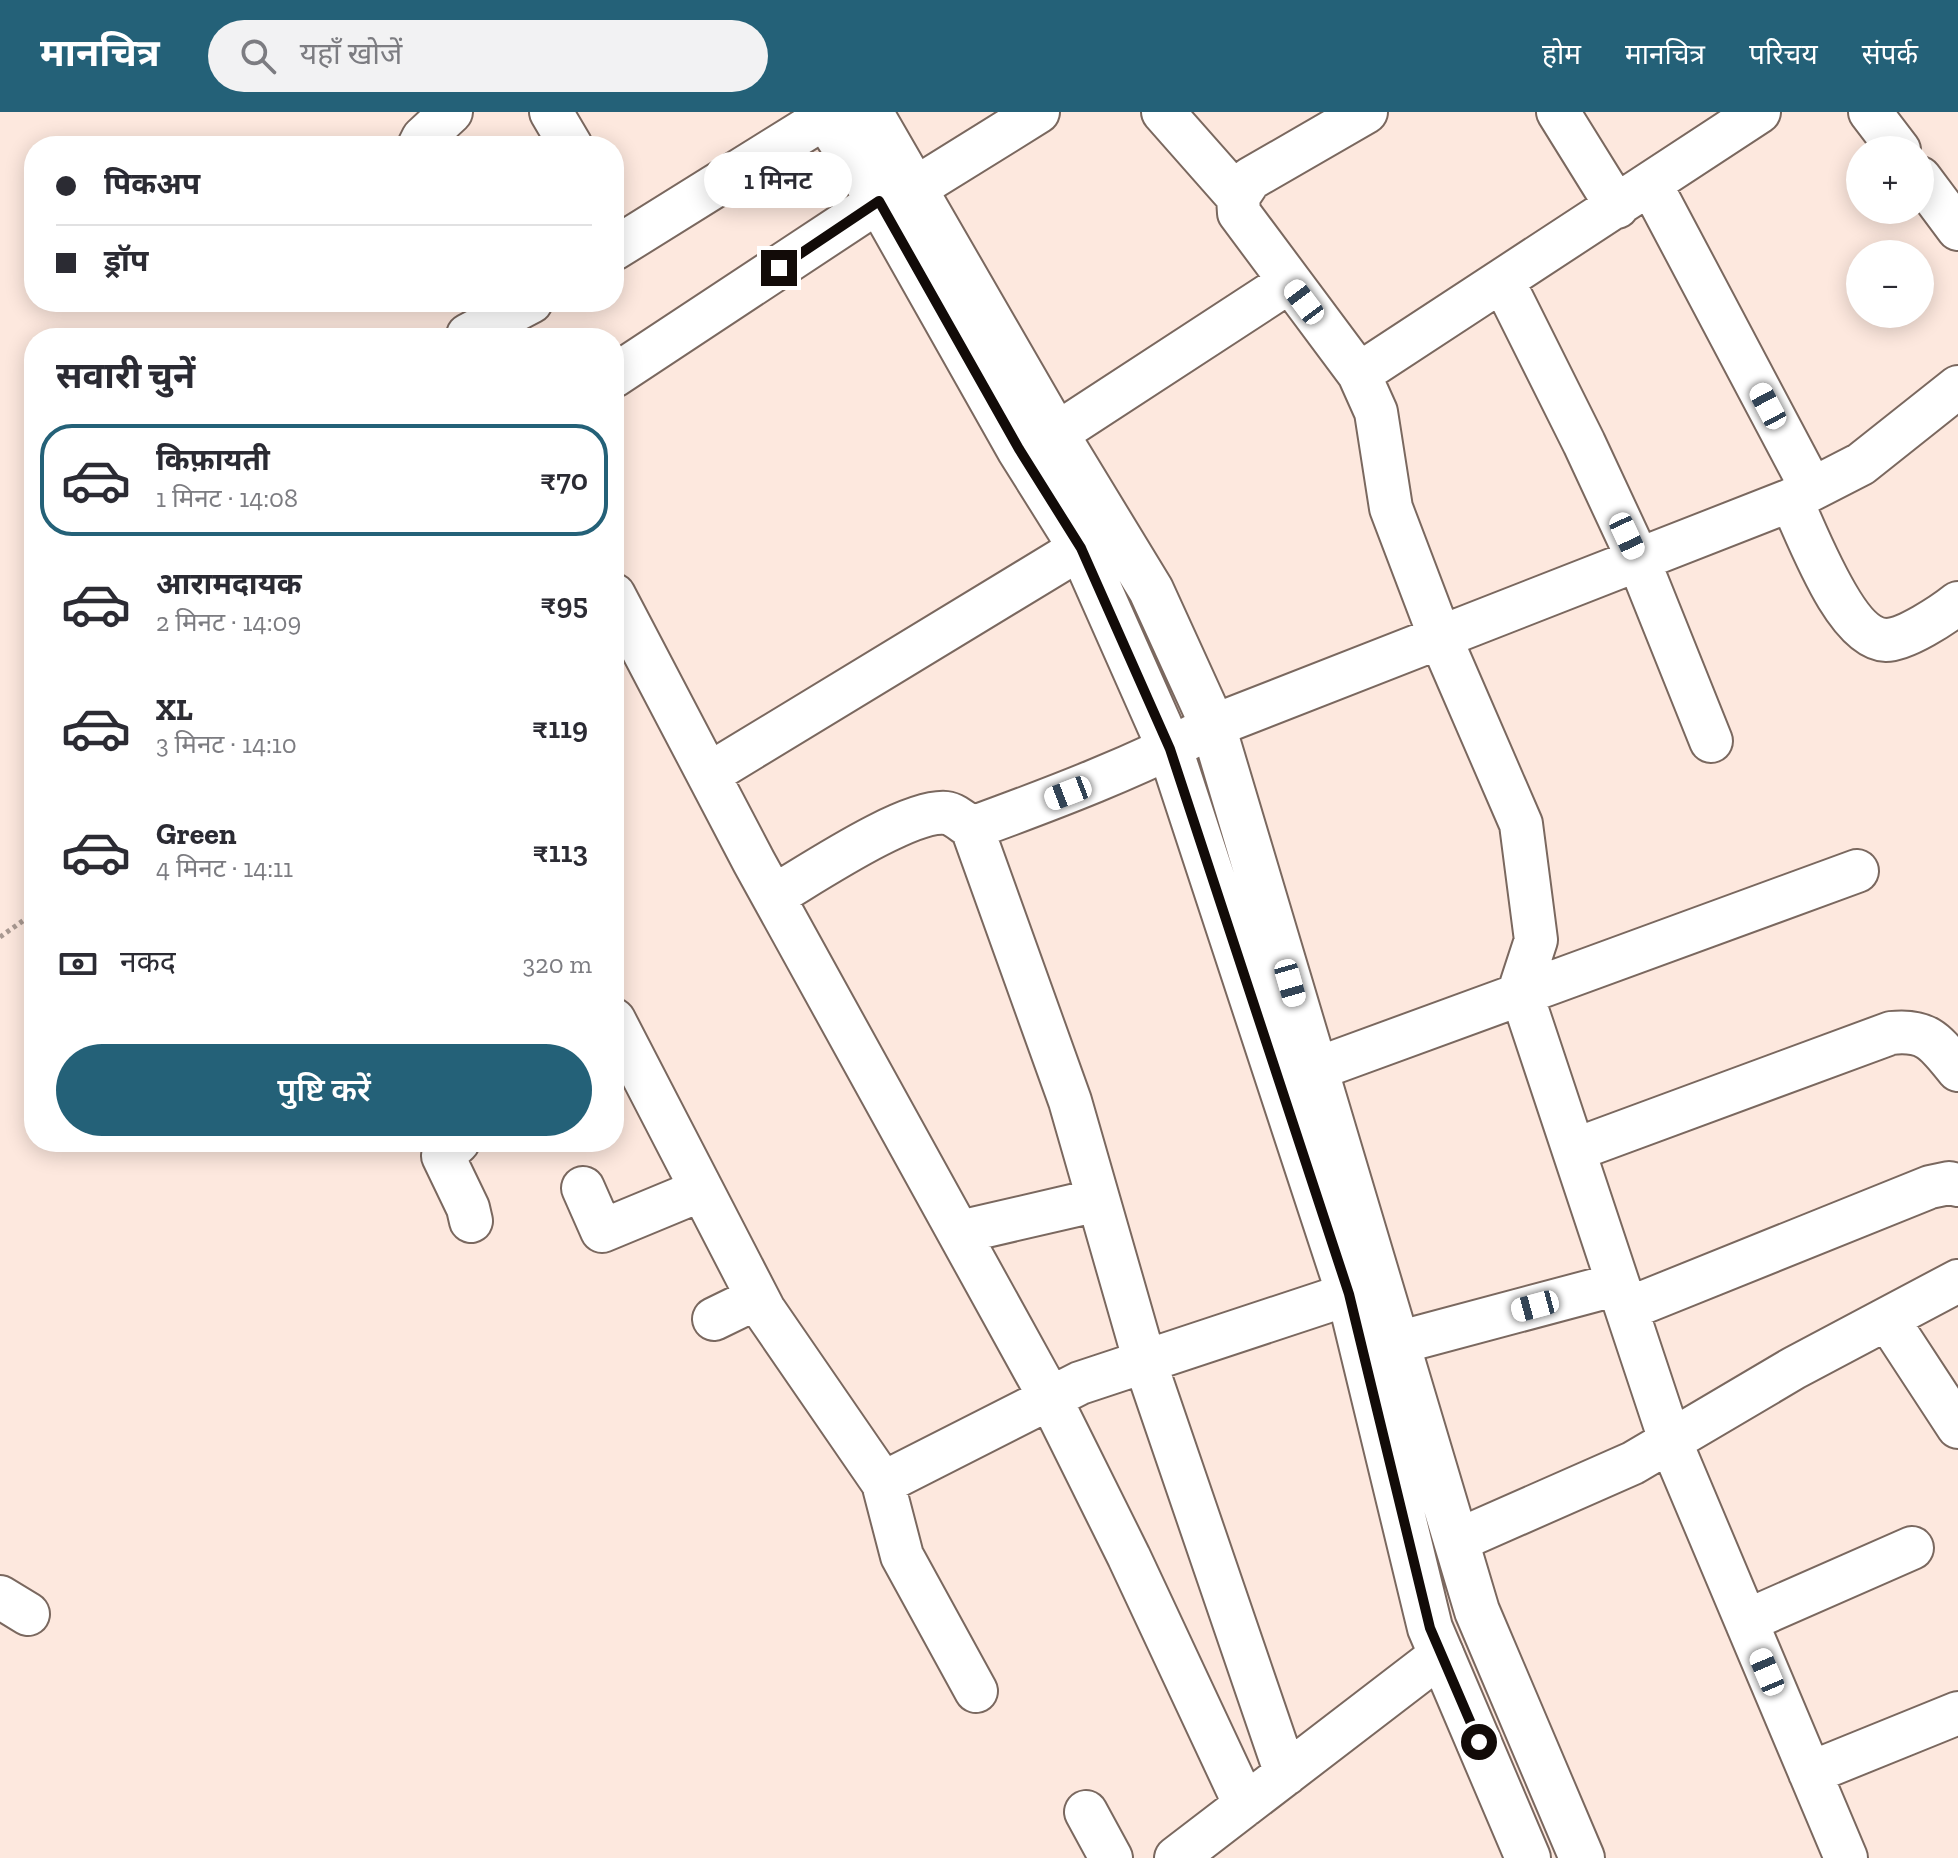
<!DOCTYPE html>
<html lang="hi">
<meta charset="utf-8">
<style>
:root{--surface:#fff;--page:#f2f2f3;--text:#2b2b33;--muted:#7c7c81;--line:#e1e1e2;--accent:#246178}
body{margin:0;font-family:"Zilla Slab","Noto Sans Devanagari",serif;background:var(--page);color:var(--text);height:100vh;display:flex;flex-direction:column;font-size:30px;white-space:nowrap}
*{box-sizing:border-box;margin:0}
p{font-size:26px;color:var(--muted)}
.icon{flex:none;width:44px;height:44px;fill:none;stroke:currentColor;stroke-width:2;stroke-linecap:round;stroke-linejoin:round}
.map{position:relative;flex:1;overflow:hidden}
.details{position:absolute;left:24px;top:216px;width:600px;height:824px;display:flex;flex-direction:column;background:var(--surface);border-radius:32px;box-shadow:0 4px 20px #0003}
.details>*{flex:none}
.guide{position:absolute;left:24px;top:24px;width:600px;height:176px;border-radius:32px;box-shadow:0 4px 20px #0003;display:grid;align-content:center;height:176px;padding:0 32px;background:var(--surface)}
.tools{position:absolute;left:1846px;top:24px;display:grid;gap:16px}
.tools a{display:grid;place-items:center;width:88px;height:88px;border-radius:50%;background:var(--surface);box-shadow:0 4px 20px #0003;font-size:40px}
.end{position:absolute;width:36px;height:36px;margin:-18px;border:10px solid #120b08;background:#fff;box-shadow:0 0 0 4px #fff}
.from{border-radius:50%}
.bubble{position:absolute;height:56px;border-radius:28px;background:var(--surface);box-shadow:0 4px 20px #0003;font-size:26px;font-weight:600;line-height:56px;text-align:center}
.car{position:absolute;width:24px;height:48px;margin:-24px -12px;border-radius:10px;box-shadow:0 0 6px 2px #0007;background:linear-gradient(#fff 24%,#345 0 40%,#fff 0 76%,#345 0 86%,#fff 0)}
.guide b{display:flex;align-items:center;gap:28px;height:76px;font-size:30px}
.guide b+b{border-top:2px solid var(--line)}
.guide i{width:20px;height:20px;background:var(--text)}
ul{padding:0;list-style:none}
li{display:flex;align-items:center;gap:24px;height:112px;margin:0 16px 12px;padding:0 16px;border:4px solid transparent;border-radius:32px}
li div{flex:1}
li b{display:block;font-size:30px}
li em{font-style:normal;font-weight:600}
li.selected{border-color:var(--accent)}
li>.icon{width:72px;height:72px;stroke-width:1.5}
h2{padding:0 32px;font-size:36px;line-height:96px}
.pay{display:flex;align-items:center;gap:20px;height:88px;padding:0 32px;font-size:30px}
.pay p{margin-inline-start:auto}
.action{display:flex;gap:16px;margin-top:auto;padding:16px 32px}
.action a{flex:1;height:92px;border-radius:48px;background:var(--accent);color:#fff;font-size:32px;font-weight:600;line-height:92px;text-align:center}
header{display:flex;align-items:center;gap:48px;box-sizing:border-box;height:112px;padding:0 40px;background:var(--accent);color:#fff}
header strong{font-size:38px}
nav{display:flex;gap:44px;margin-inline-start:auto;font-size:28px}
.search{width:560px;height:72px;background:var(--page);display:flex;align-items:center;gap:20px;box-sizing:border-box;padding:0 28px;border-radius:44px;color:var(--muted);font-size:30px}
.map>svg:first-child{display:block}
.lines{fill:none;stroke-linecap:round;stroke-linejoin:round}
.minor-casing{stroke:#7a685f;stroke-width:46}
.major-casing{stroke:#7a685f;stroke-width:48}
.path{stroke:#a99991;stroke-width:5;stroke-dasharray:4 4;stroke-linecap:butt}
.minor{stroke:#fff;stroke-width:42}
.major{stroke:#fff;stroke-width:44}
.route{stroke:#120b08;stroke-width:10}
</style>
<header>
<strong>मानचित्र</strong>
<div class="search"><svg class="icon" aria-label="search" viewBox="0 0 24 24"><circle cx="10" cy="10" r="6"/><path d="M15 15l6 6"/></svg>यहाँ खोजें</div>
<nav><a>होम</a><a>मानचित्र</a><a>परिचय</a><a>संपर्क</a></nav>
</header>
<div class="map">
<svg width="1958" height="1746" viewBox="0 0 1958 1746">
<rect width="100%" height="100%" fill="#fde8de"/>
<g class="lines">
<g class="minor-casing">
<path id="minor" d="M551 0 571 34
M1163 0 1238 85
M1366 0 1250 67 1238 85 1239 101 1359 262 1376 300 1391 396 1440 525 1521 712 1536 828 1520 877 1671 1331 1846 1746
M1558 0 1617 95
M1870 0 1899 38
M419 34 423 26 451 0
M1920 66 1958 117
M1651 73 1812 377
M914 77 1038 0
M614 137 826 5
M1503 169 1584 331 1638 447 1711 629
M468 223 531 190
M1359 262 1759 0
M614 264 879 89
M1022 336 1056 322 1289 170
M1791 388C1807 421 1845 527 1886 528 1905 528 1943 503 1958 491
M614 483 754 750 1050 1286 1129 1445 1245 1693
M709 662 1081 436 1108 414
M972 716C1054 686 1136 655 1213 614L1791 388 1861 352 1958 275
M774 784C810 763 908 697 946 701 955 702 964 711 972 716L1070 989 1145 1250 1286 1662
M614 908 764 1198 883 1371 1080 1271 1349 1182 1382 1180
M1316 957 1857 759
M458 1030 443 1044 468 1096 471 1109
M1574 1038 1891 921C1928 917 1936 931 1958 958
M583 1076 602 1119 701 1078
M960 1120 1098 1088
M1627 1197 1930 1075 1949 1071 1958 1073
M714 1207 757 1186
M1888 1208 1958 1315
M1397 1231 1618 1172
M883 1371 902 1444 976 1579
M1456 1429 1633 1351 1794 1256 1958 1169
M0 1485 28 1502
M1746 1509 1912 1436
M1810 1661 1958 1601
M1086 1700 1111 1746
M1176 1746 1442 1542"/>
</g>
<g class="major-casing">
<path id="major" d="M822 0 879 89 1019 337 1081 436 1170 637 1349 1182 1430 1516 1528 1746
M870 0 1056 322 1151 478 1213 614 1477 1499 1582 1746"/>
</g>
<path class="path" d="M0 825 34 801"/>
<use href="#minor" class="minor"/>
<use href="#major" class="major"/>
</g>
<g class="lines">
<path class="route" d="M779 156 879 89 1019 337 1081 436 1170 637 1349 1182 1430 1516 1479 1630"/>
</g>
</svg>
<div class="tools">
<a>+</a>
<a>−</a>
</div>
<i class="end from" style="left:1479px;top:1630px"></i>
<i class="end" style="left:779px;top:156px"></i>
<div class="bubble" style="left:704px;top:40px;width:148px">1 मिनट</div>
<i class="car" style="left:1304px;top:190px;rotate:323deg"></i>
<i class="car" style="left:1768px;top:294px;rotate:332deg"></i>
<i class="car" style="left:1627px;top:424px;rotate:155deg"></i>
<i class="car" style="left:1068px;top:681px;rotate:249deg"></i>
<i class="car" style="left:1290px;top:871px;rotate:164deg"></i>
<i class="car" style="left:1535px;top:1194px;rotate:255deg"></i>
<i class="car" style="left:1767px;top:1560px;rotate:337deg"></i>
<div class="guide">
<b><i class="from"></i>पिकअप</b>
<b><i></i>ड्रॉप</b>
</div>
<section class="details">
<h2>सवारी चुनें</h2>
<ul>
<li class="selected"><svg class="icon" aria-label="car" viewBox="0 0 24 24"><path d="M5 17H2v-5l4-1 3-4h7l3 4 3 1v5h-3M9 17h6M6 11h13"/><circle cx="7" cy="17" r="2"/><circle cx="17" cy="17" r="2"/></svg><div><b>किफ़ायती</b><p>1 मिनट · 14:08</p></div><em>₹70</em></li>
<li><svg class="icon" aria-label="car" viewBox="0 0 24 24"><path d="M5 17H2v-5l4-1 3-4h7l3 4 3 1v5h-3M9 17h6M6 11h13"/><circle cx="7" cy="17" r="2"/><circle cx="17" cy="17" r="2"/></svg><div><b>आरामदायक</b><p>2 मिनट · 14:09</p></div><em>₹95</em></li>
<li><svg class="icon" aria-label="car" viewBox="0 0 24 24"><path d="M5 17H2v-5l4-1 3-4h7l3 4 3 1v5h-3M9 17h6M6 11h13"/><circle cx="7" cy="17" r="2"/><circle cx="17" cy="17" r="2"/></svg><div><b>XL</b><p>3 मिनट · 14:10</p></div><em>₹119</em></li>
<li><svg class="icon" aria-label="car" viewBox="0 0 24 24"><path d="M5 17H2v-5l4-1 3-4h7l3 4 3 1v5h-3M9 17h6M6 11h13"/><circle cx="7" cy="17" r="2"/><circle cx="17" cy="17" r="2"/></svg><div><b>Green</b><p>4 मिनट · 14:11</p></div><em>₹113</em></li>
</ul>
<div class="pay"><svg class="icon" aria-label="cash" viewBox="0 0 24 24"><path d="M3 7h18v10H3z"/><circle cx="12" cy="12" r="2"/></svg>नकद<p>320 m</p></div>
<div class="action"><a>पुष्टि करें</a></div>
</section>
</div>
